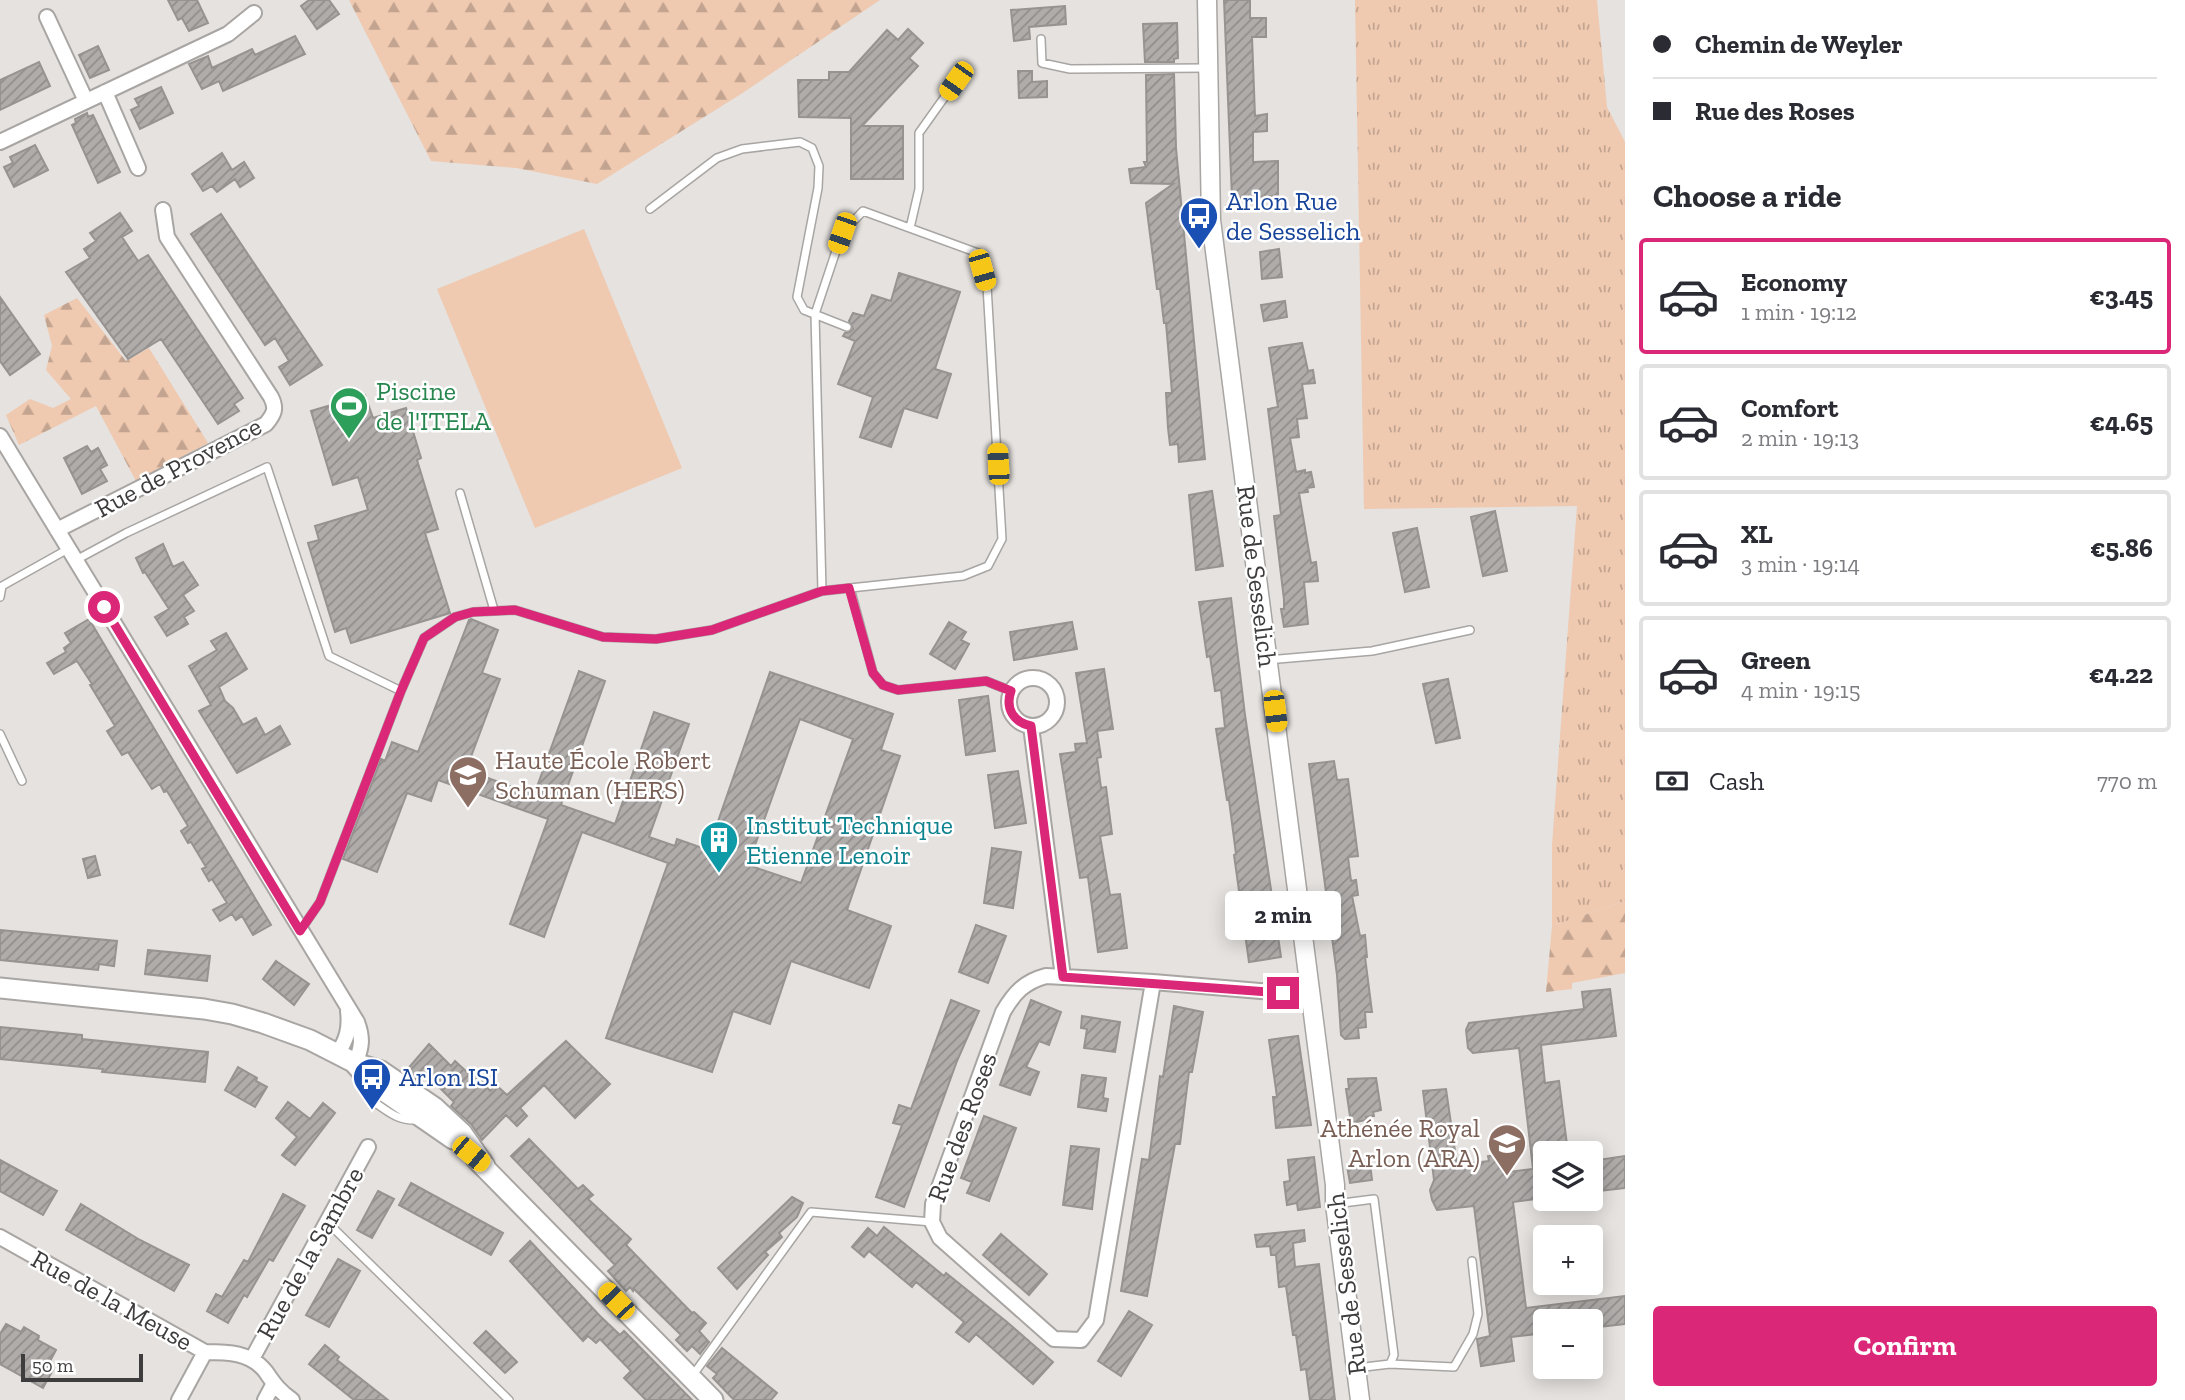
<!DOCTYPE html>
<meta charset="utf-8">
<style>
:root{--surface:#fff;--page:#f7f7f7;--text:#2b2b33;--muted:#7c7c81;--line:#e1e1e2;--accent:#db2777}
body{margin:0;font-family:"Zilla Slab",serif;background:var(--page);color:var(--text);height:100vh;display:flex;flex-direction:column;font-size:26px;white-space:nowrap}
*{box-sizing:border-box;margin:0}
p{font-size:23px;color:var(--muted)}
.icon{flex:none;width:38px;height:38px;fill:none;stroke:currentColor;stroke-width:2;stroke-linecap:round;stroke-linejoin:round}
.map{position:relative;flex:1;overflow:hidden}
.drawer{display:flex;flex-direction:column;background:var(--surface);width:560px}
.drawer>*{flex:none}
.banner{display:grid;align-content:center;height:154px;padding:0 28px;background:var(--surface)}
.fabs{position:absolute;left:1533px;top:1141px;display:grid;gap:14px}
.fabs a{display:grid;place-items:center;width:70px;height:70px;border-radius:7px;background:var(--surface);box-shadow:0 4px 18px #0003;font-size:35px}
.scale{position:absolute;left:21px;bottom:18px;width:122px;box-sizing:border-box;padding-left:7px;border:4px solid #3e3c3c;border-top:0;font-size:19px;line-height:24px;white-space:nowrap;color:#3e3c3c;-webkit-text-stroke:5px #fff;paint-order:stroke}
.end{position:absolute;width:32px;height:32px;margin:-16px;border:9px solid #db2777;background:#fff;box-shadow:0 0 0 4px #fff}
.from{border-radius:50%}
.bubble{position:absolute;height:49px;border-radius:7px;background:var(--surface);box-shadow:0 4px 18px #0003;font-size:23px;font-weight:700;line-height:49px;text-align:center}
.car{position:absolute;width:21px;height:42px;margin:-21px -10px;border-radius:9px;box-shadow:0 0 5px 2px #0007;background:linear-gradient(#f5c518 24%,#345 0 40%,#f5c518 0 76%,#345 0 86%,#f5c518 0)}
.banner b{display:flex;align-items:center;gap:24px;height:66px;font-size:26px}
.banner b+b{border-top:2px solid var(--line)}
.banner i{width:18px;height:18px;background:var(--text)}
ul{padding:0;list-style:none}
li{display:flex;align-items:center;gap:21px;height:116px;margin:0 14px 10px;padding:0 14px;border:4px solid var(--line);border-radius:7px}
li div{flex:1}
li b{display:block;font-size:26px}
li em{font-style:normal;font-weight:700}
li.selected{border-color:var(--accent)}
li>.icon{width:63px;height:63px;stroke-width:1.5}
h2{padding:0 28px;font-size:32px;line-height:84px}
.pay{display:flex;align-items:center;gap:18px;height:77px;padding:0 28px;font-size:26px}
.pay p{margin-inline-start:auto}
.button{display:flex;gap:14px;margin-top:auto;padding:14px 28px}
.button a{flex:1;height:80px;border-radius:7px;background:var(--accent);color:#fff;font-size:28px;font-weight:700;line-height:80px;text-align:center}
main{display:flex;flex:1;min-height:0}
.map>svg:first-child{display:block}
.grass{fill:url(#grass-tufts)}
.forest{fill:url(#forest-firs)}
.pitch{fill:#efc9b0}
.building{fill:url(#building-hatch);stroke:#969390;stroke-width:2;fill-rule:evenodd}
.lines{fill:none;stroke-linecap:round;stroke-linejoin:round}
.service-casing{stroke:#a8a5a3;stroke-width:10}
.minor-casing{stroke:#a8a5a3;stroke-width:18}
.tertiary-casing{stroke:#a8a5a3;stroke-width:21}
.secondary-casing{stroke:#a8a5a3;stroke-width:23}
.service{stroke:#fff;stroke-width:7}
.minor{stroke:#fff;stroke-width:14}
.tertiary{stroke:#fff;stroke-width:18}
.secondary{stroke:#fff;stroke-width:19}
.route{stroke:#db2777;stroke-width:9}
.labels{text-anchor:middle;stroke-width:5;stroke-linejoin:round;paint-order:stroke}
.transit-label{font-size:26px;fill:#164399;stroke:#fff;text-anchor:start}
.leisure-label{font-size:26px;fill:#27864d;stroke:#fff;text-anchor:start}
.street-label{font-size:26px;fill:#3e3c3c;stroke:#fff}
.education-label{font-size:26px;fill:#785e54;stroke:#fff;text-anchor:start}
.culture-label{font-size:26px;fill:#0d838f;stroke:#fff;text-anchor:start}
</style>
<main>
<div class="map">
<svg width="1625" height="1400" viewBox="0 0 1625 1400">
<defs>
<pattern id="grass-tufts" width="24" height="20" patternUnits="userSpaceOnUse" patternTransform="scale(1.75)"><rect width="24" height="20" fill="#efc9b0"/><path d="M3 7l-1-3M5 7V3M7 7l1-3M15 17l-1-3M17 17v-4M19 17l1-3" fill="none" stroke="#c3a490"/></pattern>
<pattern id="forest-firs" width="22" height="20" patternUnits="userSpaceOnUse" patternTransform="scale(1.75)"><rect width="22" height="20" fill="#efc9b0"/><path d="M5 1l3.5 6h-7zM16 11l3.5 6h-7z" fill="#c3a490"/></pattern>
<pattern id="building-hatch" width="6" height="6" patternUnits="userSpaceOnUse" patternTransform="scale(1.75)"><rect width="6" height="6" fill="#afacaa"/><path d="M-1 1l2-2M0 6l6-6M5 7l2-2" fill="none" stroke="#908d8c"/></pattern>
</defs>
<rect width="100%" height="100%" fill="#e5e2df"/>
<path class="grass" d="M1355 0H1597L1607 107 1625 142V901L1552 926V845L1577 506 1364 509Z"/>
<path class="forest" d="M349 0H880L741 94 597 184 516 168 431 161Z
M77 298 126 361 149 348 208 443 136 481 96 406 19 445 6 415 30 399 53 408 71 399 46 370 52 346 44 315Z
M1625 901V973L1572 983V989L1546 992 1552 926Z"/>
<path class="pitch" d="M584 229 682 468 535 528 437 289Z"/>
<path class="building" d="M168 0H197L208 23 189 31 182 18 178 20Z
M309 0H329L339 14 317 29 301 6Z
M1224 0H1250V18H1266V37H1252L1255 116 1267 114V131L1253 132V162L1278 161V196L1232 198Z
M1065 6 1066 24 1029 27 1030 39 1014 41 1011 10Z
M1177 23 1178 58 1174 59V62H1145L1143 24Z
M908 29 923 43 909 58 918 66 862 126H903V179H851V118L799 117 798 80H829V72H849L887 30 898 40Z
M295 36 305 54 223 91 219 81 202 89 189 64 208 56 212 68 252 49 255 55Z
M98 46 109 70 90 78 79 55Z
M39 62 50 86 0 110V80Z
M1018 71H1032V82L1047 81V97L1019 98Z
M1174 74 1176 148 1205 459 1179 462 1178 444 1170 445 1168 428 1166 393H1172L1166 323H1164L1160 289H1157L1146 203 1173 184 1131 183 1129 169 1146 167 1144 162H1147L1146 75Z
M161 87 173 113 140 129 131 110 139 106 135 99Z
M87 113 88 117 93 115 120 172 98 183 72 125 76 123 75 119Z
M35 145 48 170 14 187 4 167 13 163 10 157Z
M222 153 232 170 244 162 254 178 240 187 235 179 217 192 212 186 203 191 192 174Z
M120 213 132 231 122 237 138 261 148 255 243 398 234 404 239 411 218 424 161 339 128 359 66 272 90 258 84 249 96 241 90 233Z
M221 214 322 365 290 385 279 367 289 361 275 338 265 345 191 234Z
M1279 249 1282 277 1262 279 1260 252Z
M899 273 960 292 935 369 951 374 937 418 904 408 891 447 860 437 873 397 838 384 855 341 843 336 845 333 850 332 853 329 849 321 853 313 864 316 872 295 891 301Z
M0 297 40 354 10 375 0 361Z
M1285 301 1287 317 1264 321 1261 305Z
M1302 343 1308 371 1313 370 1315 383 1302 384 1307 418 1297 419 1299 437 1290 438 1296 472 1305 470V473L1311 472 1314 487 1307 488 1308 492 1299 493 1311 563 1316 562 1318 581 1304 582 1308 624 1284 627 1281 609H1284V600L1274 516 1281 515 1268 409 1278 407 1269 348Z
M365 395 373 418 406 408 421 458 417 460 438 529 425 533 450 613 351 643 346 628 335 632 308 543 319 540 315 526 368 510 358 477 333 485 311 411Z
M87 446 91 452 98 448 107 465 100 469 107 481 82 494 64 458Z
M1212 491 1223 566 1196 570 1189 495Z
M1495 511 1507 571 1483 576 1471 517Z
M1417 528 1429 587 1405 592 1393 533Z
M163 544 173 567 183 562 198 585 183 595 194 611 184 617 188 624 167 636 155 617 169 609 145 572 143 573 136 558Z
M1231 598 1245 715 1281 957 1249 962 1234 855 1236 854 1229 800H1227L1216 729 1225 728 1221 690 1215 691 1210 656 1207 657 1199 602Z
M89 619 271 925 253 935 242 916 236 920 232 914 220 921 213 910 227 903 212 879 209 881 202 869 206 867 191 842 188 843 181 831 188 826 167 791 164 792 160 784 152 789 128 752 122 755 107 731 115 726 90 685 92 684 77 661 54 674 47 663 66 652 64 648 71 643 65 633Z
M471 619 498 630 482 673 500 679 466 770 534 795 579 671 605 681 561 805 615 824 654 712 689 724 649 837 675 846 677 839 708 850 770 672 893 714 881 750 900 756 847 910 891 926 869 988 791 961 770 1024 733 1011 712 1072 606 1038 668 863 582 832 544 937 510 924 548 819 438 780 431 801 407 793 377 872 343 859 381 759 385 761 392 742 418 752 469 620ZM800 719 853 739 801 883 748 865Z
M949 622 966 632 961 640 969 644 955 669 930 654Z
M1072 622 1077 649 1014 660 1010 632Z
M226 633 247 669 219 687 225 701 233 708 243 725 256 718 265 735 280 726 290 744 237 773 199 711 211 705 189 666 217 650 211 641Z
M1104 669 1113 729 1097 731 1101 757 1097 758 1101 788 1106 787 1112 834 1100 836 1110 895 1120 894 1127 948 1098 952 1088 877 1080 878 1060 754 1076 752 1075 744 1087 743 1076 673Z
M1448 679 1460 738 1436 743 1423 684Z
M988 696 995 751 966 755 959 700Z
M1334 761 1337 780 1348 779 1358 856 1348 857 1351 881 1356 880 1358 895 1352 896 1360 936 1365 935 1367 957H1365L1372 1012H1365L1366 1027 1358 1028 1359 1038 1345 1039 1341 1035 1337 975 1309 764Z
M1018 771 1026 823 995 828 988 775Z
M992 848 1021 852 1013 908 984 903Z
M95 856 100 875 88 878 83 859Z
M976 925 1006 936 988 983 959 972Z
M0 930 117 941 114 966 99 964 98 970 0 960Z
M148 950 210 956 207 981 145 974Z
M276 961 309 984 294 1005 263 979Z
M1610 989 1616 1036 1541 1045 1545 1083 1559 1081 1568 1153H1545V1200L1537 1201 1536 1199 1513 1202 1526 1308 1625 1296V1324L1591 1328V1321H1545V1333L1511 1337 1514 1361 1481 1366 1477 1339 1490 1336 1474 1206 1437 1210 1432 1200 1430 1190 1434 1180 1423 1091 1446 1089 1457 1165 1489 1161 1488 1156 1506 1154 1508 1172 1533 1169 1519 1048 1473 1053 1468 1048 1466 1030 1469 1023 1584 1009 1582 992Z
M951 1000 979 1011 957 1061 904 1207 876 1197 902 1125 893 1123 899 1105 911 1109Z
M1031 1000 1061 1012 1049 1045 1039 1041 1026 1067 1039 1072 1030 1095 1000 1085Z
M1174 1006 1203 1012 1192 1072H1189L1180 1144H1175L1147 1296 1121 1291 1142 1159 1149 1160 1160 1076 1163 1077Z
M1082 1016 1120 1022 1115 1052 1084 1048 1087 1029 1081 1028Z
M0 1027 82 1035V1039L208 1052 205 1082 102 1072 103 1069 0 1059Z
M1298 1036 1311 1125 1276 1128 1273 1097H1277L1269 1040Z
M566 1041 610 1084 575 1118 544 1085 520 1108 527 1116 517 1126 506 1115 482 1140 471 1124 451 1106 454 1102 425 1073 418 1081 405 1072 429 1044 451 1066 455 1061 469 1074 472 1070 490 1091 496 1085 507 1095Z
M238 1067 257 1078 256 1081 267 1087 255 1107 225 1090Z
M1082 1075 1106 1078 1103 1098 1108 1099 1106 1111 1078 1107Z
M1376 1078 1381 1110 1373 1112 1374 1116 1366 1117V1120L1351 1123 1346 1089H1349L1348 1079Z
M288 1102 310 1119 323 1103 335 1113 295 1165 282 1155 297 1137 276 1118Z
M984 1116 1016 1128 989 1201 967 1193 972 1182 961 1178Z
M529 1139 578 1189 583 1185 593 1195 588 1199 631 1239 626 1245 692 1313 694 1312 706 1323 699 1331 709 1342 700 1354 692 1346 687 1351 676 1340 681 1335 634 1289 633 1291 630 1287 626 1291 608 1271 615 1265 511 1156Z
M1071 1146 1099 1149 1092 1209 1063 1205Z
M1625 1156V1188L1591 1192V1161Z
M1314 1157 1320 1207 1298 1210 1297 1203 1287 1205 1284 1182 1290 1181 1288 1160Z
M0 1160 57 1191 43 1215 0 1191Z
M1370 1163 1372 1180 1350 1183 1347 1166Z
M411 1183 503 1233 491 1255 399 1205Z
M378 1191 394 1199 372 1238 357 1230Z
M283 1194 305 1206 273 1261 269 1259 247 1297 244 1295 228 1323 207 1311 216 1294 222 1297 244 1260 248 1262Z
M792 1197 803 1203 797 1217 779 1233 782 1237 765 1252 768 1255 737 1289 718 1268Z
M81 1204 140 1240 189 1265 174 1291 66 1230Z
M884 1227 944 1276 946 1273 1007 1322 1053 1362 1033 1384 976 1334 969 1342 956 1332 964 1322 916 1282 912 1287 869 1251 864 1257 852 1247 868 1228 877 1236Z
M1304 1230 1305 1241 1293 1243 1295 1267 1319 1264 1335 1400H1310L1306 1369 1301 1370 1296 1335H1293L1286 1286 1279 1287 1276 1255H1271L1270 1246 1257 1247 1255 1235Z
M1001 1234 1047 1274 1029 1295 983 1255Z
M530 1241 600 1316 620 1335 624 1331 692 1400H646L624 1378 631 1371 600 1339 596 1343 588 1336 583 1341 510 1261Z
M338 1259 360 1271 329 1327 306 1315Z
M1129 1311 1152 1325 1121 1376 1098 1361Z
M6 1324 21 1332 24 1327 39 1336 38 1340 56 1350 47 1367 53 1370 43 1388 0 1364V1334Z
M486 1331 517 1362 505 1373 474 1343Z
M325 1345 339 1357 337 1360 388 1400H354L309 1364Z
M722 1348 777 1393 771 1400H734L713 1378 717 1374 707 1366Z"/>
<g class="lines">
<g class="service-casing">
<path id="service" d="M1041 39 1042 63 1070 69 1206 68
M650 209 717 158 742 149 800 142 812 148 819 166 818 188 797 297 804 310 847 327
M910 228 919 189V133L956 81
M460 493 494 610
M76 560 126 533 267 467 329 656 401 691
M850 588 873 673 883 685 898 690 986 681 1011 691
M0 597 2 586 68 549
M1268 660 1372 651 1470 630
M0 734 22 781
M300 931 320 902 401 691 424 638 455 617 473 612 515 610 603 637 656 639 712 630 822 591 963 576 988 566 1002 539 987 286 978 253 863 211 842 233 815 314 822 591
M374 1090 377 1104C391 1114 400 1121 418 1120
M1335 1204 1374 1199 1394 1355 1390 1364 1356 1368
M327 1222 509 1400
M1390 1364 1454 1367 1473 1334 1478 1314 1472 1261
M693 1375 811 1212 932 1222"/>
</g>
<g class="minor-casing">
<path id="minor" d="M47 17 86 101
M105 92 138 168
M0 142 228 34 254 13
M0 436 357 1022C363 1038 362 1048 355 1063
M57 530 266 424C274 414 277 409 271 397L167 237 163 210
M1009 702a24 24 0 1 1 48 0a24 24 0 1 1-48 0Z
M1031 726 1063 977
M1153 982 1096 1320 1081 1340 1054 1339 940 1238 932 1222 933 1204 1003 1012C1014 993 1024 982 1046 976L1153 982 1309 995
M338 1053C347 1039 350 1028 348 1011
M0 1237 205 1352C227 1352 251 1352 266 1372 274 1384 280 1392 292 1400
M252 1359 368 1147
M179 1400 205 1352
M265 1400 273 1385"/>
</g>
<g class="tertiary-casing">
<path id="tertiary" d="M1207 0 1211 220 1335 1185V1204L1360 1400"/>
</g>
<g class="secondary-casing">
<path id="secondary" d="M0 988 204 1009 232 1014 263 1023 310 1040 355 1063 381 1071 434 1107 462 1133 485 1166
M355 1064 372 1083 453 1139
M476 1159 713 1400"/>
</g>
<use href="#service" class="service"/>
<use href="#minor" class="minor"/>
<use href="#tertiary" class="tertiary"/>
<use href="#secondary" class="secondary"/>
</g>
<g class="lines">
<path class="route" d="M104 607 300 931 320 902 401 691 424 638 455 617 473 612 515 610 603 637 656 639 712 630 822 591 849 588 873 673 883 685 898 690 986 681 1011 691C1005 708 1013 722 1031 726L1063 977 1283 993"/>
</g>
<defs>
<g id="bus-pin" transform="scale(2.0125)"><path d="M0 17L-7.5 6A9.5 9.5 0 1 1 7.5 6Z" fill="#1a4fb4" stroke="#fff"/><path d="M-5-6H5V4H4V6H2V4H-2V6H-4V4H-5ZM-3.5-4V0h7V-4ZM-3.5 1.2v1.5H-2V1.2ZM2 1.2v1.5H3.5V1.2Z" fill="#fff"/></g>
<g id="stadium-pin" transform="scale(2.0125)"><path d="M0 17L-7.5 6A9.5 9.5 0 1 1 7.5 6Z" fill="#2e9e5b" stroke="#fff"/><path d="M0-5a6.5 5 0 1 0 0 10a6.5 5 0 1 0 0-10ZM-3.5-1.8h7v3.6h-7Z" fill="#fff"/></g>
<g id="university-pin" transform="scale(2.0125)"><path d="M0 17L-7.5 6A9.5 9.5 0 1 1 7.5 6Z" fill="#8d6e63" stroke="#fff"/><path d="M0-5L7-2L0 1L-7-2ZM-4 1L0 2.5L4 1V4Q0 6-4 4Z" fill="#fff"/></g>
<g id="building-pin" transform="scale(2.0125)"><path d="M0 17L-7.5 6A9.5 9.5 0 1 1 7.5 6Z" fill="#0f9aa8" stroke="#fff"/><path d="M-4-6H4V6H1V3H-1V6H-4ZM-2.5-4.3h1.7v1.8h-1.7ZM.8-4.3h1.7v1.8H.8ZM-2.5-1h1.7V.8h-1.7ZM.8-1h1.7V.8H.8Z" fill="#fff"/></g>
<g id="school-pin" transform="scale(2.0125)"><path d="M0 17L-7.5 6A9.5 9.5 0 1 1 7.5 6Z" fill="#8d6e63" stroke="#fff"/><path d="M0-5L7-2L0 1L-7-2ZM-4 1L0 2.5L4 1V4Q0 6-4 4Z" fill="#fff"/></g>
</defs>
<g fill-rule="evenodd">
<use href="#bus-pin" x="1199" y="216"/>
<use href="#stadium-pin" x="349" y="406"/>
<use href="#university-pin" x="468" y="775"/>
<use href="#building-pin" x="719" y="840"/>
<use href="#bus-pin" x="372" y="1077"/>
<use href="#school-pin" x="1507" y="1143"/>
</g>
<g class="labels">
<g class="transit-label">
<text x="1226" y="210">Arlon Rue<tspan x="1226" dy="30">de Sesselich</tspan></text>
<text x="399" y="1086">Arlon ISI</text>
</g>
<g class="leisure-label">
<text x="376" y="400">Piscine<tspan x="376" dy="30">de l'ITELA</tspan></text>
</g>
<g class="street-label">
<text transform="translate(178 467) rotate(-28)" y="9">Rue de Provence</text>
<text transform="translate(1257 576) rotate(83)" y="9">Rue de Sesselich</text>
<text transform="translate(962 1127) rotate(-70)" y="9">Rue des Roses</text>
<text transform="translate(310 1253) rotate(-61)" y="9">Rue de la Sambre</text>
<text transform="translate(1346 1284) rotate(-97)" y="9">Rue de Sesselich</text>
<text transform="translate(112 1300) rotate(29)" y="9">Rue de la Meuse</text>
</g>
<g class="education-label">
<text x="495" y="769">Haute École Robert<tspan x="495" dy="30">Schuman (HERS)</tspan></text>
<text x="1480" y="1137" text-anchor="end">Athénée Royal<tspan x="1480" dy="30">Arlon (ARA)</tspan></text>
</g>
<g class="culture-label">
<text x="746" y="834">Institut Technique<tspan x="746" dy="30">Etienne Lenoir</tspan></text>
</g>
</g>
</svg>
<div class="fabs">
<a><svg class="icon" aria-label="layers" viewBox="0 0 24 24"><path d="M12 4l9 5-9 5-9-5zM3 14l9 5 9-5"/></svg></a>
<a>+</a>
<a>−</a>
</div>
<div class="scale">50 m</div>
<i class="end from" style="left:104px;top:607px"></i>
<i class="end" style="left:1283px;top:993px"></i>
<div class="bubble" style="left:1225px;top:891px;width:116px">2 min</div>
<i class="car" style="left:956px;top:81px;rotate:215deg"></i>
<i class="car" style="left:842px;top:233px;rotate:199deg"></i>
<i class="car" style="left:982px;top:270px;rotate:164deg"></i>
<i class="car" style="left:998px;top:464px;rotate:357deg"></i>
<i class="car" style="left:1275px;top:711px;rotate:173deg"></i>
<i class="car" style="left:471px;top:1154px;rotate:130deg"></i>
<i class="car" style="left:616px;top:1301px;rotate:316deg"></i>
</div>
<section class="drawer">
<div class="banner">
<b><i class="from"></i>Chemin de Weyler</b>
<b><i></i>Rue des Roses</b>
</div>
<h2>Choose a ride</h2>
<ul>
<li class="selected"><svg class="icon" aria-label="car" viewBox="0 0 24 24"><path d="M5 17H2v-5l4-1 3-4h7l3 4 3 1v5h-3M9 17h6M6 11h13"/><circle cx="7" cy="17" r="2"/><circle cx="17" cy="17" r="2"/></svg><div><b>Economy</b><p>1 min · 19:12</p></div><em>€3.45</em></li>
<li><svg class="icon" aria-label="car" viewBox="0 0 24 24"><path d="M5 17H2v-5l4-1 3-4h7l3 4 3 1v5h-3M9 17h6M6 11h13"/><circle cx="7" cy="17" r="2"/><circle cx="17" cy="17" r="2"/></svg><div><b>Comfort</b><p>2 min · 19:13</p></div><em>€4.65</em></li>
<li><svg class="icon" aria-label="car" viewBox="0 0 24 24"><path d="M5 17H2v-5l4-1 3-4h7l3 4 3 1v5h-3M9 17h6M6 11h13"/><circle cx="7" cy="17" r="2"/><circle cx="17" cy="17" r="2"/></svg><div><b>XL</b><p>3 min · 19:14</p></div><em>€5.86</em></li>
<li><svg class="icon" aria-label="car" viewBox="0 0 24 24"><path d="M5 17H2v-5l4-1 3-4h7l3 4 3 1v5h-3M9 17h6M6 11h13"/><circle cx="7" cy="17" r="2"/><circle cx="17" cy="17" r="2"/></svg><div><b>Green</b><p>4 min · 19:15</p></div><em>€4.22</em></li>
</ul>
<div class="pay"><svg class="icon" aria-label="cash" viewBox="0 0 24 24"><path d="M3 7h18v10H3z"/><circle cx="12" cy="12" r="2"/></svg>Cash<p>770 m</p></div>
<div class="button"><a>Confirm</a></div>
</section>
</main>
